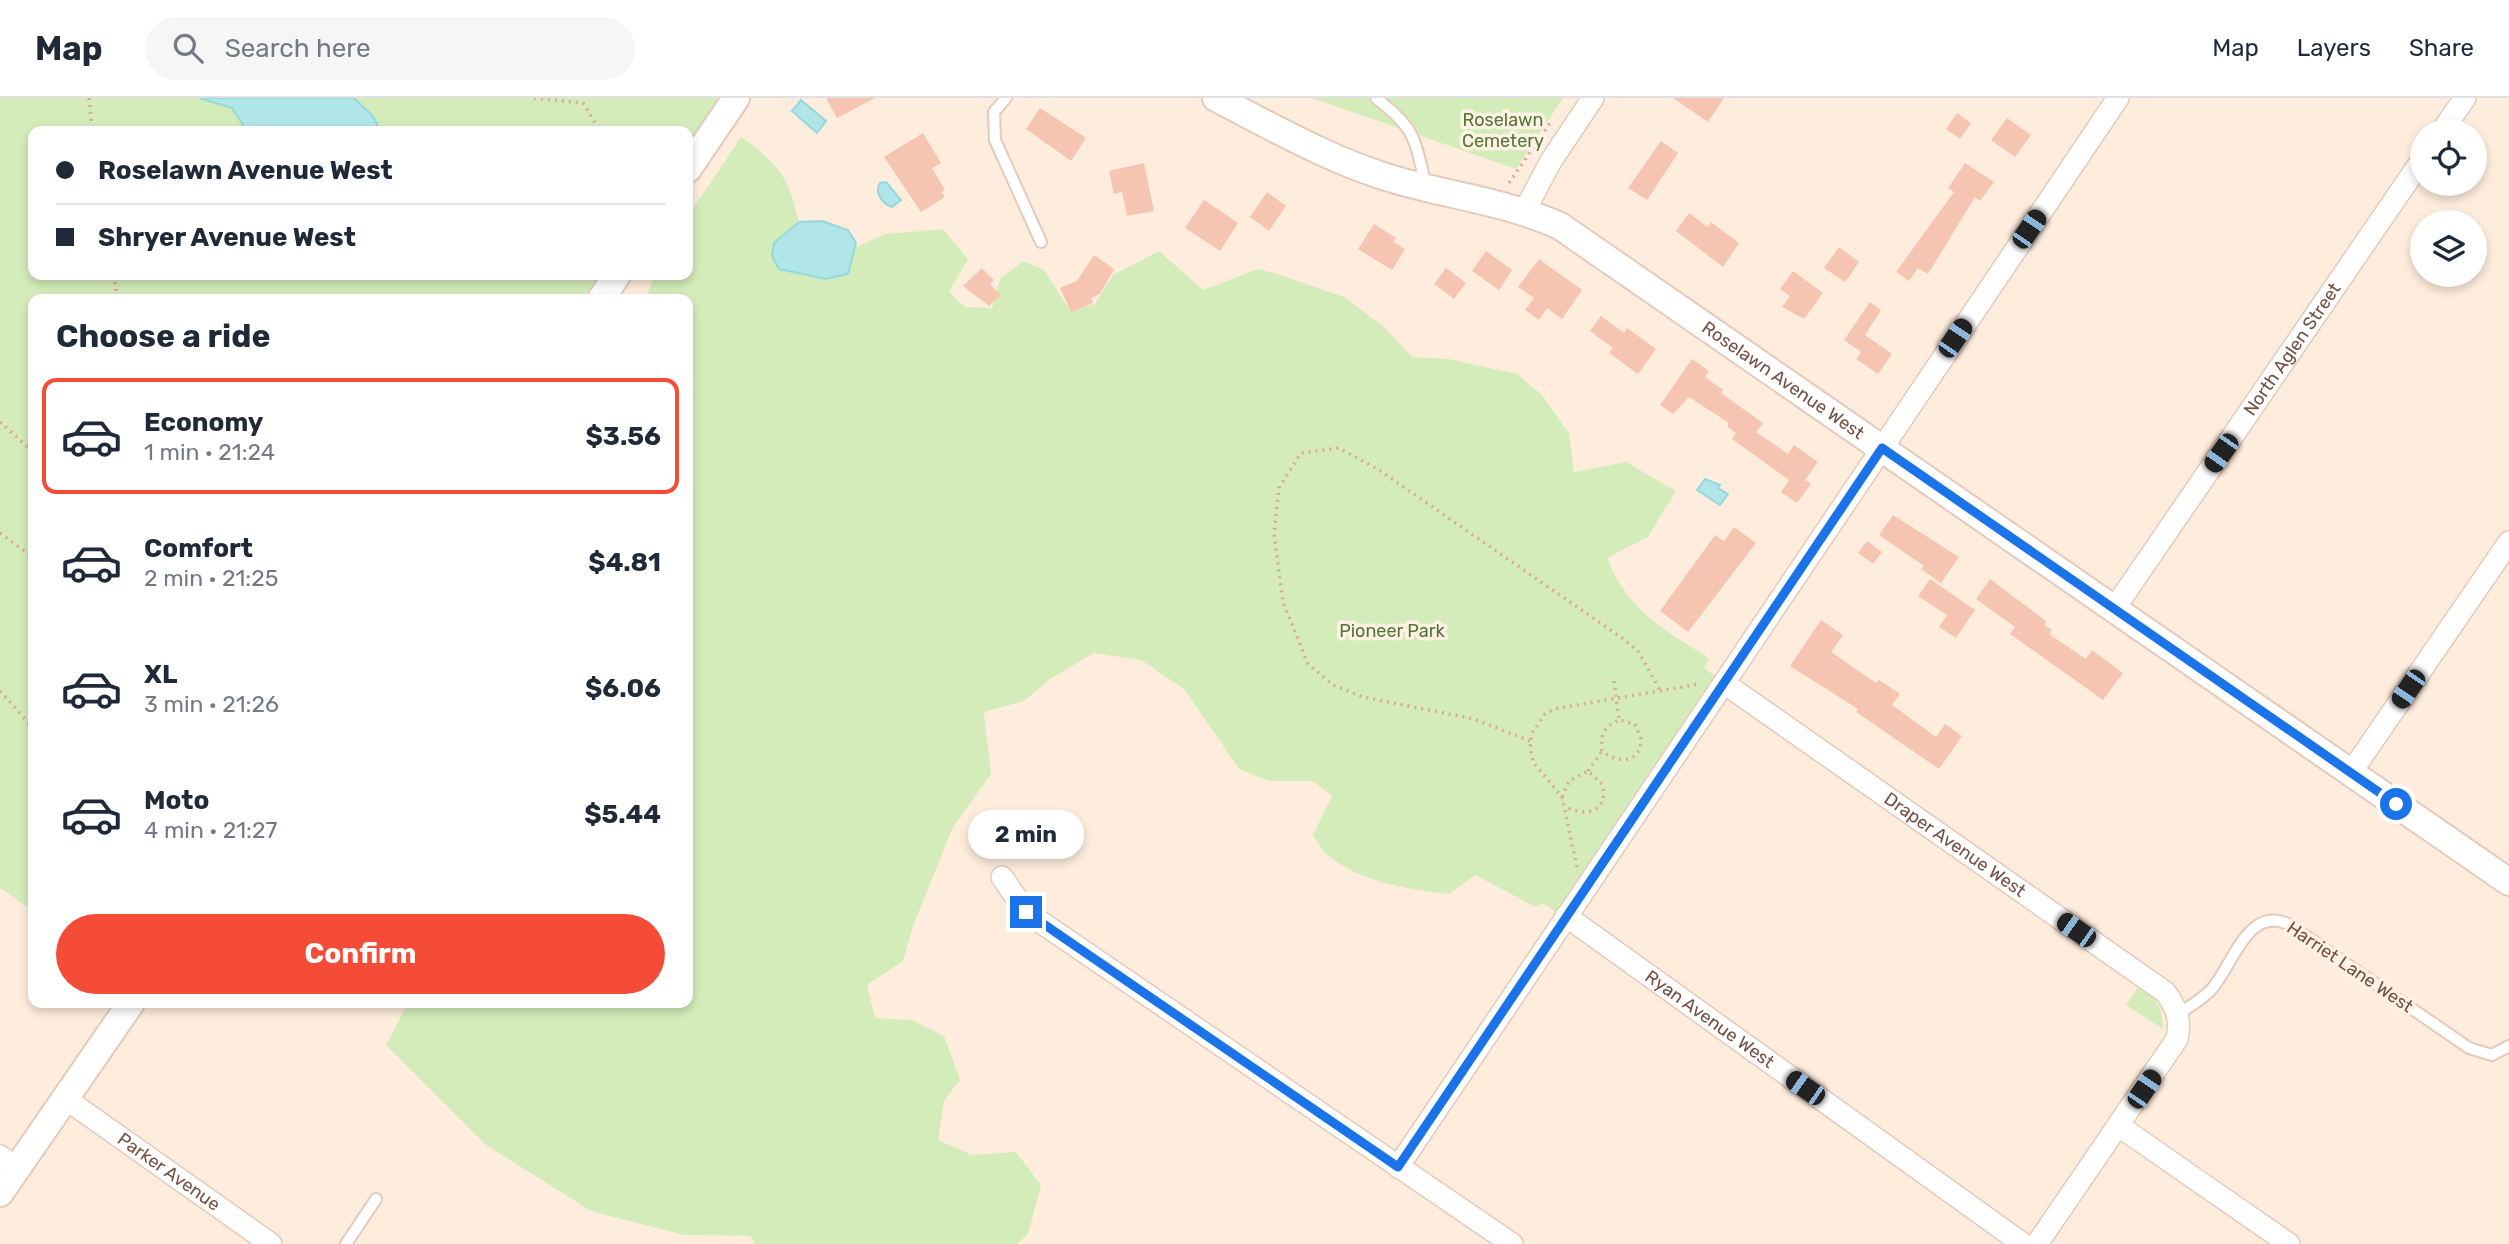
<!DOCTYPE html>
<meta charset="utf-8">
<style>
:root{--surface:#fff;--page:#f6f6f7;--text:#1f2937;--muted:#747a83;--line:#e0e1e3;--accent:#f44c36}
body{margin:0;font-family:Rubik,sans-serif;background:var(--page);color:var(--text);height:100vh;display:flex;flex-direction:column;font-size:26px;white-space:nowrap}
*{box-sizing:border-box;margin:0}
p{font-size:23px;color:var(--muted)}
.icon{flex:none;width:38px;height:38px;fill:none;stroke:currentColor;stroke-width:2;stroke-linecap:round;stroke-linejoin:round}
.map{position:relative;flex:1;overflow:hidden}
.side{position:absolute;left:28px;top:196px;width:665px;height:714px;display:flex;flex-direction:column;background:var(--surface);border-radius:14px;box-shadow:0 4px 10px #0003}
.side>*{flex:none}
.top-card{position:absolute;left:28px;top:28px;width:665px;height:154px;border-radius:14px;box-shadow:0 4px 10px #0003;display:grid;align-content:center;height:154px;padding:0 28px;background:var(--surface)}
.fabs{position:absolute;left:2410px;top:21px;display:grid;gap:14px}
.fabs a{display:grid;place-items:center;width:77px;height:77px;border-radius:50%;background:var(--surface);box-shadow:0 4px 10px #0003;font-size:35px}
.end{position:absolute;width:32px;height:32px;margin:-16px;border:9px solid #1a73e8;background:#fff;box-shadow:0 0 0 4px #fff}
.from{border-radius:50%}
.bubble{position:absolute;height:49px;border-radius:24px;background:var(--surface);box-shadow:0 4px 10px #0003;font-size:23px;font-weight:700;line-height:49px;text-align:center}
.car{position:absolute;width:21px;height:42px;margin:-21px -10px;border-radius:9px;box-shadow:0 0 5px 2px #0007;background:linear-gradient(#222 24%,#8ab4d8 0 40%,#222 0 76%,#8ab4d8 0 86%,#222 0)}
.top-card b{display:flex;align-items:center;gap:24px;height:66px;font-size:26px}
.top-card b+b{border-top:2px solid var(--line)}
.top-card i{width:18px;height:18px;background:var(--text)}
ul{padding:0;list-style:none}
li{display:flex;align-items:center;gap:21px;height:116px;margin:0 14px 10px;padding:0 14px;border:4px solid transparent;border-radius:14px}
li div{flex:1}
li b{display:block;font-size:26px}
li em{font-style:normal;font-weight:700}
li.selected{border-color:var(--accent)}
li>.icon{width:63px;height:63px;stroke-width:1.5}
h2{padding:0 28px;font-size:32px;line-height:84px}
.cta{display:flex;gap:14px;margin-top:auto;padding:14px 28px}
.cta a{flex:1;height:80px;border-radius:42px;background:var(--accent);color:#fff;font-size:28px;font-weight:700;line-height:80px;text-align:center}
header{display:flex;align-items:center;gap:42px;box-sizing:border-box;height:98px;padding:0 35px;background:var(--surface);border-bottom:2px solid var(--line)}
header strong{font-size:33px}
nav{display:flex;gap:38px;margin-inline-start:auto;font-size:24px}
.search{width:490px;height:63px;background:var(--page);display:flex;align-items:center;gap:18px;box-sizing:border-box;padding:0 24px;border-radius:38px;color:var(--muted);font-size:26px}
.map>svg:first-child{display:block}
.green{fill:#d4ecba}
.water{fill:#b0e6e8;stroke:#95d8db;stroke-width:2}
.building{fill:#f6c5b2}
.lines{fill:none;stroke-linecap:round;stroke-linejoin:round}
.service-casing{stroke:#e4cabb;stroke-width:14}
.minor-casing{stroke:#e4cabb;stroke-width:24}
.tertiary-casing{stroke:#e4cabb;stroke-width:30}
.path{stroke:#daa995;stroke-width:3.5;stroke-dasharray:2 5;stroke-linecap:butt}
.service{stroke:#fff;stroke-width:10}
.minor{stroke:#fff;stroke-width:21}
.tertiary{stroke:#fff;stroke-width:26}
.route{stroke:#1a73e8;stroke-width:9}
.labels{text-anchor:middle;stroke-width:7;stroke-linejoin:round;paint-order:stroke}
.park-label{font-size:18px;fill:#527638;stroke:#fff2e4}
.street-label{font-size:18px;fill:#755044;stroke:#fff2e4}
</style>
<header>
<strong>Map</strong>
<div class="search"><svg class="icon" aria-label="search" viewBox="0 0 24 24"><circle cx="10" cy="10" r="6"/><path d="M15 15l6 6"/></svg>Search here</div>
<nav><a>Map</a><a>Layers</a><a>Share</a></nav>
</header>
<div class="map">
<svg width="2509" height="1146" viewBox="0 0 2509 1146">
<rect width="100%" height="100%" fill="#feeddc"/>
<path class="green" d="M0 0H718L688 45V33H33V177H599L583 201H33V813L0 790Z
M1312 0H1563L1516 71Z
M741 39C778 64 789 80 799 124L774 145 779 171 826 181 848 176 854 150 885 136 943 131 968 161 949 194 965 209 992 210 1000 181 1023 163 1044 172 1070 212 1095 206 1113 177 1159 153 1203 192 1258 171 1274 175 1344 199 1383 228 1412 259 1449 261 1517 276 1542 297 1569 335 1574 374 1626 364 1676 393 1648 439 1607 460C1628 513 1663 531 1709 560L1704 570 1715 578 1557 815 1543 805 1536 809 1475 777 1449 796C1411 792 1361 784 1330 759 1323 754 1318 744 1313 737L1332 698 1313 683H1269L1239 671 1184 591 1141 562 1094 555 1050 581 1024 603 984 614 991 676 953 729 913 828 903 863 867 887 875 920 912 922 944 938 960 982 944 1003 938 1042 972 1057 1016 1054 1041 1087 1028 1136 1017 1146H755L750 1138 684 1137 591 1113 486 1047 386 947 408 905H688V201H646L654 177H688V118Z
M2139 888C2157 901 2163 909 2163 931L2126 907Z"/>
<path class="water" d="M199 0H354L373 18 380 33H247L232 10Z
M801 2 826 23 817 35 792 13Z
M886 84 901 102 892 109C882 106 874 94 880 85Z
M822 123 848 132 856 145 848 176 826 181 779 171 772 158 774 145 799 124Z
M1705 381 1720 387 1718 390 1728 396 1720 407 1697 392Z"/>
<path class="building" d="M826 0H875L837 20Z
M1673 0H1724L1708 24Z
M1040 10 1086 40 1071 63 1026 31Z
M1957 15 1971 25 1960 41 1946 31Z
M2007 20 2031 37 2015 59 1991 42Z
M923 35 941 65 932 70 945 92 942 94 945 99 921 114 884 59Z
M1661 43 1678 55 1647 102 1628 90Z
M1144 65 1154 113 1127 118 1122 94 1114 96 1109 73Z
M1965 65 1994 84 1980 103 1975 99 1928 176 1918 170 1909 183 1896 174 1954 94 1948 90Z
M1267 94 1286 108 1269 133 1250 119Z
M1204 102 1238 125 1220 153 1185 130Z
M1689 115 1708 129 1711 124 1739 145 1723 169 1676 133Z
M1374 126 1396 140 1393 144 1405 151 1392 172 1358 151Z
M1839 149 1859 164 1845 184 1824 170Z
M1486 153 1512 172 1499 192 1472 173Z
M1094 157 1114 171 1100 196 1091 200 1093 205 1071 214 1060 190 1077 183Z
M1539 161 1582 192 1562 221 1547 210 1539 222 1525 212 1534 200 1518 189Z
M982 170 994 182 990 186 1001 197 989 208 963 188Z
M1446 170 1466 185 1454 201 1434 186Z
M1793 173 1823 195 1804 221 1782 209 1790 198 1780 191Z
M1870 204 1881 212 1865 237 1892 256 1878 276 1856 261 1861 254 1844 242Z
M1601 218 1624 235 1627 230 1656 251 1638 276 1609 255 1613 250 1590 233Z
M1692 261 1709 273 1705 279 1723 292 1721 295 1763 325 1756 334 1788 356 1794 347 1818 364 1805 382 1811 386 1797 405 1781 394 1789 382 1732 341 1736 335 1727 328 1729 325 1689 299 1673 316 1660 307Z
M1893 417 1959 459 1941 485 1921 471 1924 468 1879 437Z
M1734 429 1756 445 1688 534 1660 513 1715 437 1724 443Z
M1867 443 1882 454 1873 466 1858 455Z
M1930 481 1975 512 1956 540 1939 529 1947 517 1918 498Z
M1990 481 2046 523 2044 527 2052 532 2049 536 2086 561 2092 552 2123 575 2103 602 2010 536 2015 529 1976 501Z
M1821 522 1843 537 1831 554 1876 585 1879 582 1900 596 1892 607 1936 639 1945 626 1962 638 1939 671 1856 614 1858 611 1790 568Z"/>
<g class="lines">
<g class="service-casing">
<path id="service" d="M1006 0 994 14 995 42 1041 144
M1376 0C1417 32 1414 40 1426 88
M2178 916C2189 909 2201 902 2210 893 2233 869 2247 805 2290 827L2469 950 2492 957 2509 948
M346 1146 376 1101"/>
</g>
<g class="minor-casing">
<g id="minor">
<path d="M2442 33 2465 0"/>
<path d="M1525 112 1551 63 1593 0"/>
<path id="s1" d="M2114 511 2422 62"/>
<path id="s2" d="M1724 585 2165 894C2177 910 2181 921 2177 941L2037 1146"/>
<path d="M2350 676 2509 444"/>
<path d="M1002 779 1026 814 1512 1146"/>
<path id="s3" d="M1566 818 2023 1146"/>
<path id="s4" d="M66 1001 271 1146"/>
<path d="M2119 1028 2289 1146"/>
<path d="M0 1058 17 1070"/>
<path d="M1398 1069 2118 0"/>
</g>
</g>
<g class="tertiary-casing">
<g id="tertiary">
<path id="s5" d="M1216 0C1274 30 1333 64 1396 82 1451 98 1507 104 1560 128L2509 784"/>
<path d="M688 71 736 0"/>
<path d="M601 201 617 177"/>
<path d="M0 1095 131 905"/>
</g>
</g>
<path class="path" d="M89 0 92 33
M534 0 583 5 600 33
M1509 85 1550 25
M114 177 117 201
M0 324 33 354
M0 435 33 459
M1614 583 1619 622 1635 626 1641 641C1641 666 1618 666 1602 653 1600 638 1604 628 1619 622
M0 593 33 630
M1530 643 1474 621 1363 599 1333 587 1308 566 1283 504 1274 436 1279 390 1301 355 1339 350 1379 372 1622 540 1638 553 1660 592
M1588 673 1602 653
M1562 699 1569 683 1588 673 1603 687C1607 716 1586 718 1565 709
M1577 769 1562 699 1533 664 1530 649 1532 635 1545 616 1554 611 1699 586"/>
<use href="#service" class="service"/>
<use href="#minor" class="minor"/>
<use href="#tertiary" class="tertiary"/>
</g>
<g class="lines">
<path class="route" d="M1026 814 1398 1069 1882 350 2396 706"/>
</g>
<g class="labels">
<g class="park-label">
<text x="1503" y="28">Roselawn<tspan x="1503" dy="21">Cemetery</tspan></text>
<text x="1392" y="539">Pioneer Park</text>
</g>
<g class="street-label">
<text dy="6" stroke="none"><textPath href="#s1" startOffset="315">North Aglen Street</textPath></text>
<text dy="6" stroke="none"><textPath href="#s5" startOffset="640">Roselawn Avenue West</textPath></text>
<text dy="6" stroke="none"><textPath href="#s2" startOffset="282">Draper Avenue West</textPath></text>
<text transform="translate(2350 869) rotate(34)" y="6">Harriet Lane West</text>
<text dy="6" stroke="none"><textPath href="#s3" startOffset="177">Ryan Avenue West</textPath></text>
<text dy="6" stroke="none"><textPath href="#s4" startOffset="126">Parker Avenue</textPath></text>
</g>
</g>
</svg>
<div class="fabs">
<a><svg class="icon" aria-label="locate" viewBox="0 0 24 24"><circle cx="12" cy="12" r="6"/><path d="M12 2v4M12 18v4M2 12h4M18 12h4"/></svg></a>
<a><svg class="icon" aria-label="layers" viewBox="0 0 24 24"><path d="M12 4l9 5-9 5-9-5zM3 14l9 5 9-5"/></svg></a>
</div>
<i class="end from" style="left:2396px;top:706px"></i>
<i class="end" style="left:1026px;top:814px"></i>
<div class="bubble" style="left:968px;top:712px;width:116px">2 min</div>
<i class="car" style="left:2029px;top:131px;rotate:34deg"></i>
<i class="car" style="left:1955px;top:240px;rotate:34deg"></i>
<i class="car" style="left:2221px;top:355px;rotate:215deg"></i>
<i class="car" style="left:2408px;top:591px;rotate:214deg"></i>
<i class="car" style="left:2076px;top:832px;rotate:305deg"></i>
<i class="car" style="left:1805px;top:990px;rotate:305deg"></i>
<i class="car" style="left:2144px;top:991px;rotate:34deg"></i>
<div class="top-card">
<b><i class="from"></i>Roselawn Avenue West</b>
<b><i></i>Shryer Avenue West</b>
</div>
<section class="side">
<h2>Choose a ride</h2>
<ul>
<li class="selected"><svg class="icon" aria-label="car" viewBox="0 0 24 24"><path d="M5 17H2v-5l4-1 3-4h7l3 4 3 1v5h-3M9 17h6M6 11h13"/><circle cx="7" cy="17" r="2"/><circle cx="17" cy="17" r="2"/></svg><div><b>Economy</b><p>1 min · 21:24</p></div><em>$3.56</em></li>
<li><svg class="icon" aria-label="car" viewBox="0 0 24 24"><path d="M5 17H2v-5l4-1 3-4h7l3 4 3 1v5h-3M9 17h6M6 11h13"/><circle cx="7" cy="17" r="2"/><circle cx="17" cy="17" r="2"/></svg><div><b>Comfort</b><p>2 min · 21:25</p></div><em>$4.81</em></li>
<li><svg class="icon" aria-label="car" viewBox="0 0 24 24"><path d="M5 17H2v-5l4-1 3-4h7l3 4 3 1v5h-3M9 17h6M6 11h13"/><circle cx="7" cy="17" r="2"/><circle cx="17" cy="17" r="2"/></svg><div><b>XL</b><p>3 min · 21:26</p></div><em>$6.06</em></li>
<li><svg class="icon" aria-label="car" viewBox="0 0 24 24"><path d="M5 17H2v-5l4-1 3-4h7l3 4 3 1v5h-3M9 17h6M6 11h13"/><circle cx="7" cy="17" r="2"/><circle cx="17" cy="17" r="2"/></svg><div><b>Moto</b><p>4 min · 21:27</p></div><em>$5.44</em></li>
</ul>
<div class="cta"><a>Confirm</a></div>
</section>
</div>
